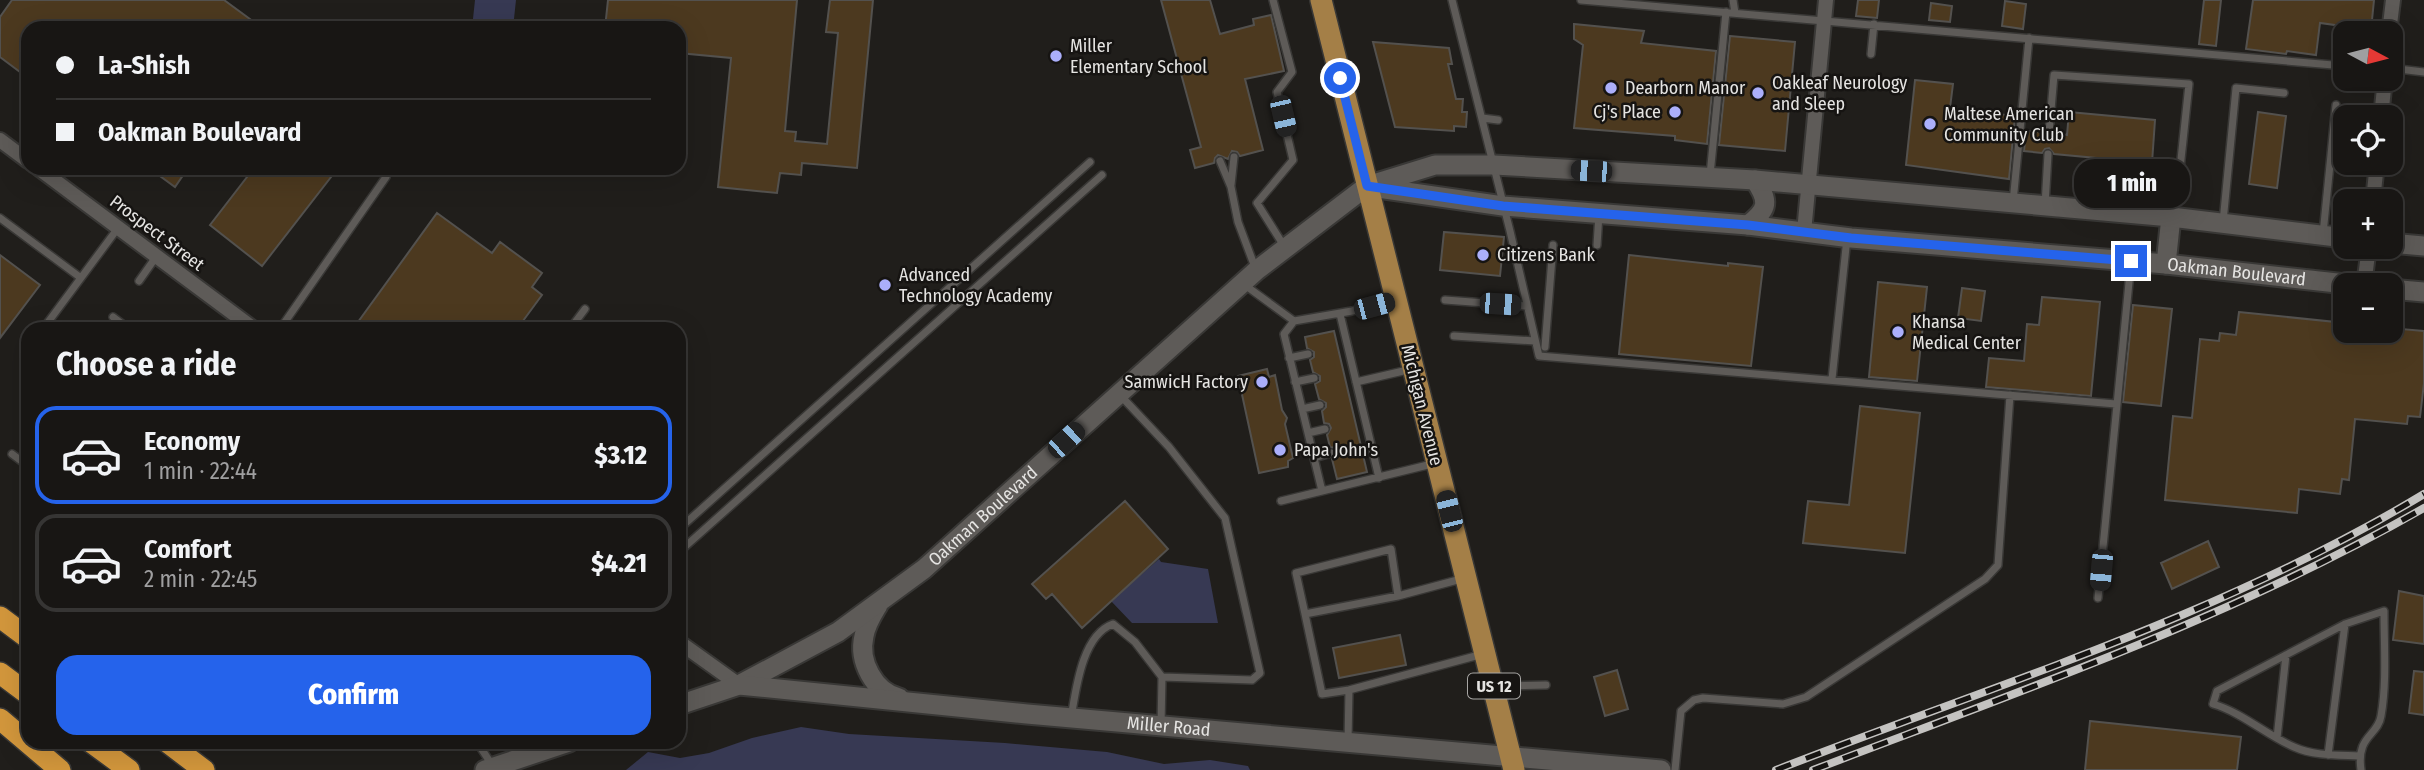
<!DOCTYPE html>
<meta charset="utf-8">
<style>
:root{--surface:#181614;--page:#211f1d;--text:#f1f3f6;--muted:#9f9fa0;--line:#363534;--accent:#2563eb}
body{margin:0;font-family:"Fira Sans Condensed",sans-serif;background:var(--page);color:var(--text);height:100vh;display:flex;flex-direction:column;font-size:26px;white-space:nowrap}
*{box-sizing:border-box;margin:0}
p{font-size:23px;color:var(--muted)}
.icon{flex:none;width:38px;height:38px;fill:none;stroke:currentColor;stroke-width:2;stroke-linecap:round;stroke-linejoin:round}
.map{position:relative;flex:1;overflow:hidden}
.panel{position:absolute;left:21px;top:322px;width:665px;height:427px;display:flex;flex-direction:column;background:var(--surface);border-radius:21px;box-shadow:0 7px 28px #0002,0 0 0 2px var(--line)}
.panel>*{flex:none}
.guide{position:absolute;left:21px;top:21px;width:665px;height:154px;border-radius:21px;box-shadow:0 7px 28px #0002,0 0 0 2px var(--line);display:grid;align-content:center;height:154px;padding:0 35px;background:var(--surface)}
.needle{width:46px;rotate:97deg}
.buttons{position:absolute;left:2333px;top:21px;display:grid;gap:14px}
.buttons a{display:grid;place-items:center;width:70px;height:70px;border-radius:14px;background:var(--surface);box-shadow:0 7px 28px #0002,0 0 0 2px var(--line);font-size:35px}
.end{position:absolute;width:32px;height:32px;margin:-16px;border:9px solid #2563eb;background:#fff;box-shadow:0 0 0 4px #fff}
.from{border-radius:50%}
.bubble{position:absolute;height:49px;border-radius:21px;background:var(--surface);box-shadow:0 7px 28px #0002,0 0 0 2px var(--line);font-size:23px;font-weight:800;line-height:49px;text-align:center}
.car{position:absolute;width:21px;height:42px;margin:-21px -10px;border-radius:9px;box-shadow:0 0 5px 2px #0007;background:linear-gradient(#222 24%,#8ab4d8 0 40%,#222 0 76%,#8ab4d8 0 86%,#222 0)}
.guide b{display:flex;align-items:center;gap:24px;height:66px;font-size:26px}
.guide b+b{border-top:2px solid var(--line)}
.guide i{width:18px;height:18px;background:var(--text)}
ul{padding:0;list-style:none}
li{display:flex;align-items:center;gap:21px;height:98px;margin:0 14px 10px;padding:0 21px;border:4px solid var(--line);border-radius:21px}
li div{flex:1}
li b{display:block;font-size:26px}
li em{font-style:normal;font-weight:800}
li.active{border-color:var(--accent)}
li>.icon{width:63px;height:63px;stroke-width:1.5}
h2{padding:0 35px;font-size:32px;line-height:84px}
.primary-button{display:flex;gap:14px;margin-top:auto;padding:14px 35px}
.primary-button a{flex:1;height:80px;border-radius:21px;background:var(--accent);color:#fff;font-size:28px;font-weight:800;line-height:80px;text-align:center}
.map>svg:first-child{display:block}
.green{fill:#373953}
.building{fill:#4c391f;stroke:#53514e;stroke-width:2}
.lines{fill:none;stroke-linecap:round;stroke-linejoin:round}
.lane-casing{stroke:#393836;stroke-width:10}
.street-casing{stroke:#393836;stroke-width:18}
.secondary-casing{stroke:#393836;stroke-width:23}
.primary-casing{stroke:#393836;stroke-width:24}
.highway-casing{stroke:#393836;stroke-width:24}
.lane{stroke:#5e5b58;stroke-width:7}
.street{stroke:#5e5b58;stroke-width:14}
.secondary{stroke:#5e5b58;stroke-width:19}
.primary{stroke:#a47f47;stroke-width:21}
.highway{stroke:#d3973c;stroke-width:21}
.rail-casing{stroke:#c4c3c1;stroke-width:8}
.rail{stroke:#161412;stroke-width:5;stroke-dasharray:16;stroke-linecap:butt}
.route{stroke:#2563eb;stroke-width:9}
.poi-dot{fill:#abaffb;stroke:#161412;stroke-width:2.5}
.labels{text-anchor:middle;stroke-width:5;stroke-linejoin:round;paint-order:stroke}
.shield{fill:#161412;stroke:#a7a6a4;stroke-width:2}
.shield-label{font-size:16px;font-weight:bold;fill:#e5e4e2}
.poi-label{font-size:18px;fill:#e5e4e2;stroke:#161412;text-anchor:start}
.street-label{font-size:18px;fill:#e5e4e2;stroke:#161412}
</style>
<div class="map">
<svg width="2424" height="770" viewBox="0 0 2424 770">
<rect width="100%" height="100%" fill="#201e1b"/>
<path class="green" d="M475 0H516L513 28H472Z
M1159 559 1161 562 1208 569 1218 623H1132L1111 601Z
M801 727 849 734 1005 743 1107 752 1164 764 1210 760 1248 766 1250 770H626L648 752 680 758 709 753 752 738Z"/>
<path class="building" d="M12 0H224L262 28H28V78L0 57V17Z
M608 0H797L785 131 796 132 795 141 827 144 838 33 826 32 830 0H873L857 168 802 163 801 175 780 173 777 193 718 187 731 58 679 53V28H605Z
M1161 0H1210L1220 34 1254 25 1253 19 1271 15 1284 71 1245 79 1263 150 1240 156 1237 152 1232 151 1228 159 1218 155 1215 158 1214 163 1195 168 1190 150 1201 147Z
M1858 0H1879L1877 18 1856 16Z
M2204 0H2221L2216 46 2199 44Z
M2253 0H2374L2371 30 2320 23 2316 55 2287 51 2286 54 2246 49Z
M2005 1 2026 4 2023 29 2002 26Z
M1931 3 1952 6 1950 22 1929 20Z
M1574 24 1644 31 1641 43 1716 51 1707 144 1675 140V136L1574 128 1583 45 1574 39Z
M1730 36 1795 42 1785 151 1719 145Z
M1373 42 1449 48 1452 64H1448L1456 99H1463L1462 112H1467L1466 127 1454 126V131L1395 127Z
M1915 80 1953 84 1950 108 2015 116 2009 179 1906 165Z
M2069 112 2155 120 2152 163 2130 161 2129 172 2106 170 2107 159 2054 154 2049 148 2045 149 2042 153 2024 151 2026 131 2043 132 2048 139 2052 138 2055 133 2067 135Z
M2258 112 2286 116 2277 188 2249 184Z
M149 168H188L175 187Z
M254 168H338L262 266 210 225Z
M437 213 492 253 500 242 542 273 532 287 542 295 517 329H368L358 322Z
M1444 232 1504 237 1500 276 1440 270Z
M0 255 40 285 0 338Z
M1629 255 1728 266V263L1763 267 1751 366 1619 354Z
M1878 282 1927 287 1917 381 1869 377Z
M1962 288 1985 291 1981 321 1958 318Z
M2042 297 2100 302 2091 396 1986 387 1989 358 2024 361 2027 324 2039 325Z
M2133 305 2172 309 2161 406 2123 402Z
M2239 312 2345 323V331H2390V328L2424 331V383L2420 417 2408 416 2407 424 2355 419 2349 480 2342 479 2340 494 2299 489 2297 513 2165 500 2173 416 2192 418 2200 339 2219 341 2220 333 2236 335Z
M1334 331 1367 472 1337 479 1332 459 1337 452 1335 448 1330 447 1327 435 1331 428 1329 424 1324 423 1322 411 1326 407V403L1319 399 1315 384 1320 381V376L1313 372 1310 360 1314 357V352L1307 348 1305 337Z
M1267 369 1269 377 1275 375 1282 410 1287 418 1285 424 1293 458 1288 461V467L1259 473 1238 376Z
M1860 406 1920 413 1905 553 1803 543 1808 501 1849 505Z
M1125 501 1168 549 1082 628 1052 594 1046 599 1032 584Z
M2208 541 2219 567 2172 589 2161 563Z
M2399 591 2424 596V644L2393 640Z
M1400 635 1406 665 1339 678 1333 648Z
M1617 670 1628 709 1605 716 1594 677Z
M2414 671 2424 672V715L2409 713Z
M2090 721 2241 737 2237 770H2085Z"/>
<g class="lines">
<g class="lane-casing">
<path id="lane" d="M1273 0 1292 72 1277 92 1293 160 1257 203 1284 246
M1452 0 1510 231 1539 356 2116 404
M1581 0 2345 66
M1733 0 1735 13
M1871 54 1874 24
M2390 68 2424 72
M1482 118 1498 120
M2049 133 2054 75 2189 84 2177 197 2171 216
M1220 161 1231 187 1238 222 1256 270
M1710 175 1726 12
M1231 185 1234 157
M2013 202 2029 38
M2045 205 2048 154
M0 218 81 278
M2223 222 2236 88 2284 93
M2323 234 2336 105
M1597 245 1599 214
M139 281 156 257
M1242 283 1294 321
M1394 300 1352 311 1294 321 1284 334 1322 491 1436 463
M1445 300 1527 306
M1340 314 1379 478
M113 317 129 329
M43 329 118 228
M280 329 386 177
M570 329 585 309
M1454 336 1535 341
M1545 347 1553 245
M1289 358 1308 354
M1832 379 1847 238
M1295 382 1314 378
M1356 382 1412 369
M1120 395 1169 447 1225 518 1260 673 1252 680 1162 677
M1302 409 1320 405
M1308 433 1325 429
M12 454 28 466
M1314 458 1331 453
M1281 501 1322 491
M679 529 1090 162
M679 552 1102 175
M1465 578 1398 596 1305 614 1322 694 1349 690 1483 654
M2098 598 2131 262
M1305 614 1296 573 1391 549 1398 596
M1494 686 1546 685
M1071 718C1076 689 1082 635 1113 624L1135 642 1162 677 1161 725
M2277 738 2286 655
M1348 741 1349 690
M477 742 492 765
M2328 755 2345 624
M2359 756C2338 755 2314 756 2294 747 2266 735 2243 713 2213 704L2217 691 2345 624 2384 611C2384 646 2387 682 2381 716 2378 736 2356 735 2361 770
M1675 770 1681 711 1694 700 1703 698 1783 704 1806 697 1985 579 1998 565 2010 395"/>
</g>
<g class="street-casing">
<path id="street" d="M2389 33 2393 0
M2381 117 2385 79
M0 140 28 161
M38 168 254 329
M2373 201 2377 163
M1804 232 1826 0
M2364 285 2369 247
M679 642 739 685"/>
</g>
<g class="secondary-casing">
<g id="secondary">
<path id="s1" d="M1371 187 1503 206 1748 225 1851 238 2166 264 2355 285"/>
<path d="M1748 225C1769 209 1769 201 1755 180"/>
<path d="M2390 243 2424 246"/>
<path d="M2166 264 2171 217"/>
<path d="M2390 289 2424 292"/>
<path d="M878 605C872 615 866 624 864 636 858 661 874 692 899 698"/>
<path id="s2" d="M739 685 838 632 924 569 1257 270 1367 186 1435 165H1494L1755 180 2171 217 2345 238"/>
<path id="s3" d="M679 705 739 685 1027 714 1661 770"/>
<path d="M485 770 569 742"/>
</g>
</g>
<g class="primary-casing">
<path id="primary" d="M1321 0 1514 770"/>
</g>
<g class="highway-casing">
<path id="highway" d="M0 617 28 638
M0 673 28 694
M0 719 60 770
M91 742 129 770
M167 742 204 770"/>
</g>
<use href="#lane" class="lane"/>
<use href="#street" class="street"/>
<use href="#secondary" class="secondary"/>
<use href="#primary" class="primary"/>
<use href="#highway" class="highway"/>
<g class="rail-casing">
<path id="rail" d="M1776 770C1994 685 2222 616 2424 494
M1813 770C2020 691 2232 618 2424 508"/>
</g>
<use href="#rail" class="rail"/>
</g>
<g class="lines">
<path class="route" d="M1340 78 1367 186 1503 206 1748 225 1851 238 2131 261"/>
</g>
<g class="poi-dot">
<circle cx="1056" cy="56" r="7"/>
<circle cx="1611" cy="88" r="7"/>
<circle cx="1758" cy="93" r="7"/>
<circle cx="1675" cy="112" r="7"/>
<circle cx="1930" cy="124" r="7"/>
<circle cx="1483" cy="255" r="7"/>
<circle cx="885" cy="285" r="7"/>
<circle cx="1898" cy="332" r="7"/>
<circle cx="1262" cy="382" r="7"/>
<circle cx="1280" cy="450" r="7"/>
</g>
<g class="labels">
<rect class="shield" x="1468" y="673.5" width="52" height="25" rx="5"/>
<g class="shield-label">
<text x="1494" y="692">US 12</text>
</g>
<g class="poi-label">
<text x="1070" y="52">Miller<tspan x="1070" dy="21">Elementary School</tspan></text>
<text x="1772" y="89">Oakleaf Neurology<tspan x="1772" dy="21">and Sleep</tspan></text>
<text x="1625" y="94">Dearborn Manor</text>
<text x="1661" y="118" text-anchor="end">Cj's Place</text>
<text x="1944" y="120">Maltese American<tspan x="1944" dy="21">Community Club</tspan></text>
<text x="1497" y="261">Citizens Bank</text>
<text x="899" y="281">Advanced<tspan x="899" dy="21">Technology Academy</tspan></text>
<text x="1912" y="328">Khansa<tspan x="1912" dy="21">Medical Center</tspan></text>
<text x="1248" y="388" text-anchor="end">SamwicH Factory</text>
<text x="1294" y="456">Papa John's</text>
</g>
<g class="street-label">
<text transform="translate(157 233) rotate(37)" y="6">Prospect Street</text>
<text dy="6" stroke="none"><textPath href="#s1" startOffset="870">Oakman Boulevard</textPath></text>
<text transform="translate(1422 405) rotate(76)" y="6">Michigan Avenue</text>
<text dy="6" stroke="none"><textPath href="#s2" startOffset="298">Oakman Boulevard</textPath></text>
<text dy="6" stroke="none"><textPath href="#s3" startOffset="495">Miller Road</textPath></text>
</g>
</g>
</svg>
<div class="buttons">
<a><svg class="needle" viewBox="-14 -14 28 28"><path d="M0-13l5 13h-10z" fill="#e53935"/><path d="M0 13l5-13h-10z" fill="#9f9fa0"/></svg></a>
<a><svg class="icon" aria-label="locate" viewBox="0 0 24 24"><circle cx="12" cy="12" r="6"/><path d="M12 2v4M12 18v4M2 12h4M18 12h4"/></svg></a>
<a>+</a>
<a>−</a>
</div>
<i class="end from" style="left:1340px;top:78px"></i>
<i class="end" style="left:2131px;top:261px"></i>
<div class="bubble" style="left:2074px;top:159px;width:116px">1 min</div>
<i class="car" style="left:1283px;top:116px;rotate:167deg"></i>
<i class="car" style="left:1591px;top:171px;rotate:273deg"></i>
<i class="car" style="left:1500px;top:304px;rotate:94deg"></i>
<i class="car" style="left:1374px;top:306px;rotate:75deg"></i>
<i class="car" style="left:1066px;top:440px;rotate:47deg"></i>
<i class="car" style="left:1449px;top:511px;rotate:346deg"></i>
<i class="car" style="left:2101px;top:570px;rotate:185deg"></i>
<div class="guide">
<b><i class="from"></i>La-Shish</b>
<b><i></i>Oakman Boulevard</b>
</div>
<section class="panel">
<h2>Choose a ride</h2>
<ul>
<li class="active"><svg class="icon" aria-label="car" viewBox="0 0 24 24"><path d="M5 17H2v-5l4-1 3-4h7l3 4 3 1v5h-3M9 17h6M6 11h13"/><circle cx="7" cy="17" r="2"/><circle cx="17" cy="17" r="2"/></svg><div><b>Economy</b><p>1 min · 22:44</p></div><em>$3.12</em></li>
<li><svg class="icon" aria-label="car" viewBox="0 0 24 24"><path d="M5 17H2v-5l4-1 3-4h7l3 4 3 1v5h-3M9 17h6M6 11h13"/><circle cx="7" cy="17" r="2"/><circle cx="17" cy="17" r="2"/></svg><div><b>Comfort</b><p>2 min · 22:45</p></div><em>$4.21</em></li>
</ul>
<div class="primary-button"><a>Confirm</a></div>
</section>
</div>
